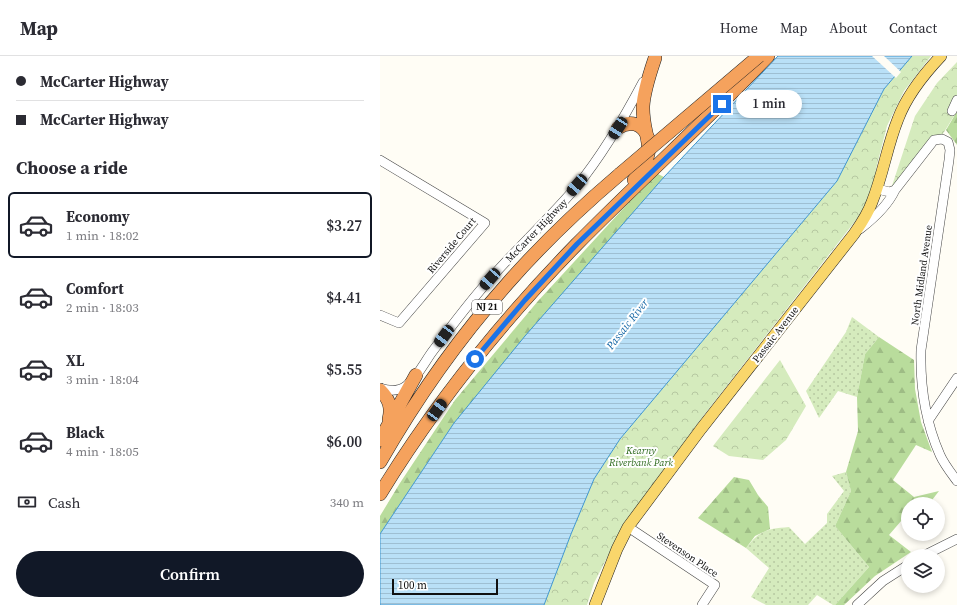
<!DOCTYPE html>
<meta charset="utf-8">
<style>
:root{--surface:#fff;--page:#f2f2f3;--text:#2b2b33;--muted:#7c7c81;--line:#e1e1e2;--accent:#111827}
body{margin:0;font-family:"Source Serif 4",serif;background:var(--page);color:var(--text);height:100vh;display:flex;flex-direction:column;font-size:15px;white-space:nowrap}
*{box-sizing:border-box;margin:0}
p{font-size:13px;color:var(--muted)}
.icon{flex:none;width:22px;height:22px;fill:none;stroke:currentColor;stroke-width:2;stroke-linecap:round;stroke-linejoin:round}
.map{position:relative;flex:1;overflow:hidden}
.details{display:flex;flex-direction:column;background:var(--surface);width:380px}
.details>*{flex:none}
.top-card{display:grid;align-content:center;height:88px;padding:0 16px;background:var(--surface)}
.buttons{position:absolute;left:521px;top:441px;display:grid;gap:8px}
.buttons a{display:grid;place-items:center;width:44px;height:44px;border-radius:50%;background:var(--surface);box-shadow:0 2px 6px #0003;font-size:20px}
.scale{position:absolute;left:12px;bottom:10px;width:106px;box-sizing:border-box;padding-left:4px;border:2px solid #111;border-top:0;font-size:11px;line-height:14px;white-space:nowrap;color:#111;-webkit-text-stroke:3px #fff;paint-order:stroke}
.end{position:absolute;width:18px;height:18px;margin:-9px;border:5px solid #1a73e8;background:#fff;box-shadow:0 0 0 2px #fff}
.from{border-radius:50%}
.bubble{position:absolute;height:28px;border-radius:14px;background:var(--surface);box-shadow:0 2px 6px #0003;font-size:13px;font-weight:600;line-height:28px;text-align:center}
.car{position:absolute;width:12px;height:24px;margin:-12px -6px;border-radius:5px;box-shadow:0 0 3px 1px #0007;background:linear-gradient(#222 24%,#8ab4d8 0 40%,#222 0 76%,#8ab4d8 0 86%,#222 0)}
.top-card b{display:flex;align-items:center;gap:14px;height:38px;font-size:15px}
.top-card b+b{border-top:1px solid var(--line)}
.top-card i{width:10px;height:10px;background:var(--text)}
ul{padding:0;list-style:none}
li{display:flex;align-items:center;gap:12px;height:66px;margin:0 8px 6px;padding:0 8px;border:2px solid transparent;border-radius:6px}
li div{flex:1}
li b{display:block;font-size:15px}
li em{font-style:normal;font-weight:600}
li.on{border-color:var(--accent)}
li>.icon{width:36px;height:36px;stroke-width:1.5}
h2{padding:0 16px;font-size:18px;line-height:48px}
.pay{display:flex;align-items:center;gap:10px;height:44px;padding:0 16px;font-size:15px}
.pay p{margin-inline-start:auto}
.button{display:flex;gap:8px;margin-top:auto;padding:8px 16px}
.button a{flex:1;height:46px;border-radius:24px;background:var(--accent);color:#fff;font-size:16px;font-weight:600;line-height:46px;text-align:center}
header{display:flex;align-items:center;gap:24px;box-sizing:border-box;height:56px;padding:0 20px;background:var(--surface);border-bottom:1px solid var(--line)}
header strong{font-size:19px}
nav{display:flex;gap:22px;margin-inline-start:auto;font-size:14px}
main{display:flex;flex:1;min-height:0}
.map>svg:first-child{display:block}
.grass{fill:url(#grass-dots)}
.forest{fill:url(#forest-firs)}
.park{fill:url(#park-crowns)}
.water{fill:url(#water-rules);stroke:#3f96cf}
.pier{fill:#fffdf5}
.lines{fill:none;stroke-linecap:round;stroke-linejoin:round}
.minor-casing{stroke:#444;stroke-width:10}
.major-casing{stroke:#222;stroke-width:12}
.highway-casing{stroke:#222;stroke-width:14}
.minor{stroke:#fff;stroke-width:9}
.major{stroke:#f9d66b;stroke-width:11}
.highway{stroke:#f5a25d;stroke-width:13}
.highway-bridge-casing{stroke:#222;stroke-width:14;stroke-linecap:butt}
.highway-bridge{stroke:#f5a25d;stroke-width:13}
.route{stroke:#1a73e8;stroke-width:5}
.labels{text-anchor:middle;stroke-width:4;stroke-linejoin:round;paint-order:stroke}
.shield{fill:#fff;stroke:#585858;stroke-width:1}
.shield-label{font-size:9px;font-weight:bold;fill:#111}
.street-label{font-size:10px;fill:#111;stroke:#fff}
.park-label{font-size:10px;font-style:italic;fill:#2f6b1f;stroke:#fff}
.water-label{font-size:11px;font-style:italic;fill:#1768a6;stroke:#fff}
</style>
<header>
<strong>Map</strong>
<nav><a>Home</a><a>Map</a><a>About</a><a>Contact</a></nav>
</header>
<main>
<section class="details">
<div class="top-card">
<b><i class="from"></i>McCarter Highway</b>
<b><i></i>McCarter Highway</b>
</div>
<h2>Choose a ride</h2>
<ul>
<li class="on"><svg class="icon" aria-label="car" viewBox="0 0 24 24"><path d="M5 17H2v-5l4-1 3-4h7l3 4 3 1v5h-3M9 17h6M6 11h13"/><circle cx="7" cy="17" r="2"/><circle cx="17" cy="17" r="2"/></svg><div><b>Economy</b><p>1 min · 18:02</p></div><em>$3.27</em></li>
<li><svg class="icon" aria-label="car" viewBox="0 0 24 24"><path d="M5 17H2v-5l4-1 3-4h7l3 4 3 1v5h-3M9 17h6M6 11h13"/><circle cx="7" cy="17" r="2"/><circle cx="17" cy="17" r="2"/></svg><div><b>Comfort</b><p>2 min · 18:03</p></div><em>$4.41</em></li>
<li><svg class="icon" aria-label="car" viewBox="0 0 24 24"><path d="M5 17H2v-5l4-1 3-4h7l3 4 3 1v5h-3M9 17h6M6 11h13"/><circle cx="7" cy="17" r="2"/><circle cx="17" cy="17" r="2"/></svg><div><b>XL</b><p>3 min · 18:04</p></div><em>$5.55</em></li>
<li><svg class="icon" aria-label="car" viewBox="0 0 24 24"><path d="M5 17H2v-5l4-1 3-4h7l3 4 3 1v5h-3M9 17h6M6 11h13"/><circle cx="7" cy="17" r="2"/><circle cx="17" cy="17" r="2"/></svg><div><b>Black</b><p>4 min · 18:05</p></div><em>$6.00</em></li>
</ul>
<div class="pay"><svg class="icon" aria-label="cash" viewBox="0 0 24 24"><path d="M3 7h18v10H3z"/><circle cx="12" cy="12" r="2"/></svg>Cash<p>340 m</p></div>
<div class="button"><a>Confirm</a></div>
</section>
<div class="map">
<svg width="577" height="549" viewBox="0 0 577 549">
<defs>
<pattern id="grass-dots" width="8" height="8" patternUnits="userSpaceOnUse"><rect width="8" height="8" fill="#d5ebbd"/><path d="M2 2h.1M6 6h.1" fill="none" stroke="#b6c8a1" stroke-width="1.8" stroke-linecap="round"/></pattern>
<pattern id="forest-firs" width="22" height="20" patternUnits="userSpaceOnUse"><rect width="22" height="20" fill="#b9dc9c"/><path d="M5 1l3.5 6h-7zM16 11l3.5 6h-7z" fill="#9ebc85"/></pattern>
<pattern id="park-crowns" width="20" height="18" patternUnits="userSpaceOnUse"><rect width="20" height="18" fill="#d5ebbd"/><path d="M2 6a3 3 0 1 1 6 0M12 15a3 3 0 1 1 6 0" fill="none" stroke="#b6c8a1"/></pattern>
<pattern id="water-rules" width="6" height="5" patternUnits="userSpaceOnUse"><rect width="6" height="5" fill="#b9e0f7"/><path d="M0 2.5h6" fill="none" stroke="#9ebfd3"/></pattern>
</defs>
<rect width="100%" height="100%" fill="#fffdf5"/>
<path class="grass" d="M472 261 499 281 485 298 477 341 458 335 439 362 426 335 466 276Z
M466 416 471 435 455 470 489 511 455 549H453L437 539 428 549H386L371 541 389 512 366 492C380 474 387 473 409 471L425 488 447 467V458L464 435 452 420Z"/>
<path class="forest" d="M576 57H577V89L566 74Z
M276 117 284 121 74 367 0 478V460L20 427 75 344 158 245Z
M499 281 534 304 535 333 541 366 552 396 536 389 513 424 534 441 559 435 549 448H528V457L509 479 531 496 495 520 464 549H455L489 511 455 470 471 435 466 416 478 375 477 341 485 298Z
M354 421 369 424 378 439 388 451 390 473 375 480 366 492 318 462Z"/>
<path class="park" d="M532 0H551L524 35 507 70 496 113 495 128 490 146 324 359 244 469 214 527 207 549H164L191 478 214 423 240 383 457 125 504 33Z
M577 6V55L561 81 505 151 535 60 557 27Z
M400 304 426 350 406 384 383 404 349 400 333 390Z"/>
<path class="water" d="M398 0H532L504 33 457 125 240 383 214 423 191 478 164 549H0V478L74 367 145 280 284 121Z"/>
<path class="pier" d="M492 0H504L521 16 516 22Z"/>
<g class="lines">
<g class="minor-casing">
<path id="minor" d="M572 55 577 44
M0 104 105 167 19 267 0 259
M497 133 510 136 515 134
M480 173C493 163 508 149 515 134L554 84 562 83 568 86 570 94 569 104 541 294C540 331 545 365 560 399 564 408 571 417 577 425
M0 332C9 335 18 336 26 330 37 322 44 307 52 296 67 276 82 256 98 237 129 199 166 167 197 130 223 98 244 62 263 26
M548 365 577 322
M248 471 335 529 322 549
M543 500 577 483
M477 549 503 525 528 509"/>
</g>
<g class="major-casing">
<path id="major" d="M215 549 237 493 248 471 321 373 474 178C481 168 488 158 492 146 503 119 507 90 518 63 527 39 543 19 561 0"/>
</g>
<g class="highway-casing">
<path id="highway" d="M238 72C250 64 263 67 268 82
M254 124C281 92 262 84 263 50 264 34 270 17 275 2
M0 334C9 343 12 351 9 363
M0 384 36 319
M0 406C36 343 78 283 127 228 162 188 200 152 240 118
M0 438C55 348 122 265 196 189 259 125 326 65 388 0"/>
</g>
<use href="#minor" class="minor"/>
<use href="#major" class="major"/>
<use href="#highway" class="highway"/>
<g class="highway-bridge-casing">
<path id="highway-bridge" d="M240 118 379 0"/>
</g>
<use href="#highway-bridge" class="highway-bridge"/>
</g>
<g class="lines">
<path class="route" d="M95 303 145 244 197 188 342 48"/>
</g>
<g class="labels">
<rect class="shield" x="92" y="244" width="30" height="14" rx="3"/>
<g class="shield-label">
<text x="107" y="254">NJ 21</text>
</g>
<g class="street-label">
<text transform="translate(156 174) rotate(-46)" y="4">McCarter Highway</text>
<text transform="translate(71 189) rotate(-50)" y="4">Riverside Court</text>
<text transform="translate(541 219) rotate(-82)" y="4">North Midland Avenue</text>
<text transform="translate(395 278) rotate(-52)" y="4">Passaic Avenue</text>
<text transform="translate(308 498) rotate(34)" y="4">Stevenson Place</text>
</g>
<g class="park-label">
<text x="261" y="398">Kearny<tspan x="261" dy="12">Riverbank Park</tspan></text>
</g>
<g class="water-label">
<text transform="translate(247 268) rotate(-52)" y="4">Passaic River</text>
</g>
</g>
</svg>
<div class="buttons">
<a><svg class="icon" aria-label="locate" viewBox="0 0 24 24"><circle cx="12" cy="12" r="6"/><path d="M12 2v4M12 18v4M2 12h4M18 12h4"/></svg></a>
<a><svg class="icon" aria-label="layers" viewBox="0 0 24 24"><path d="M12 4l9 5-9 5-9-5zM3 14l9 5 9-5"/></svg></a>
</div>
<div class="scale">100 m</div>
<i class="end from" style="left:95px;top:303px"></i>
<i class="end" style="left:342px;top:48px"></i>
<div class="bubble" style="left:356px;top:34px;width:66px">1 min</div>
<i class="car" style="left:238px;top:72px;rotate:213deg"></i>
<i class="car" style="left:197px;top:129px;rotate:221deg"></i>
<i class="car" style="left:110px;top:223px;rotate:221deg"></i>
<i class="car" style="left:64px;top:280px;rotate:217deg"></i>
<i class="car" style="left:57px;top:354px;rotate:36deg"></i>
</div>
</main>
